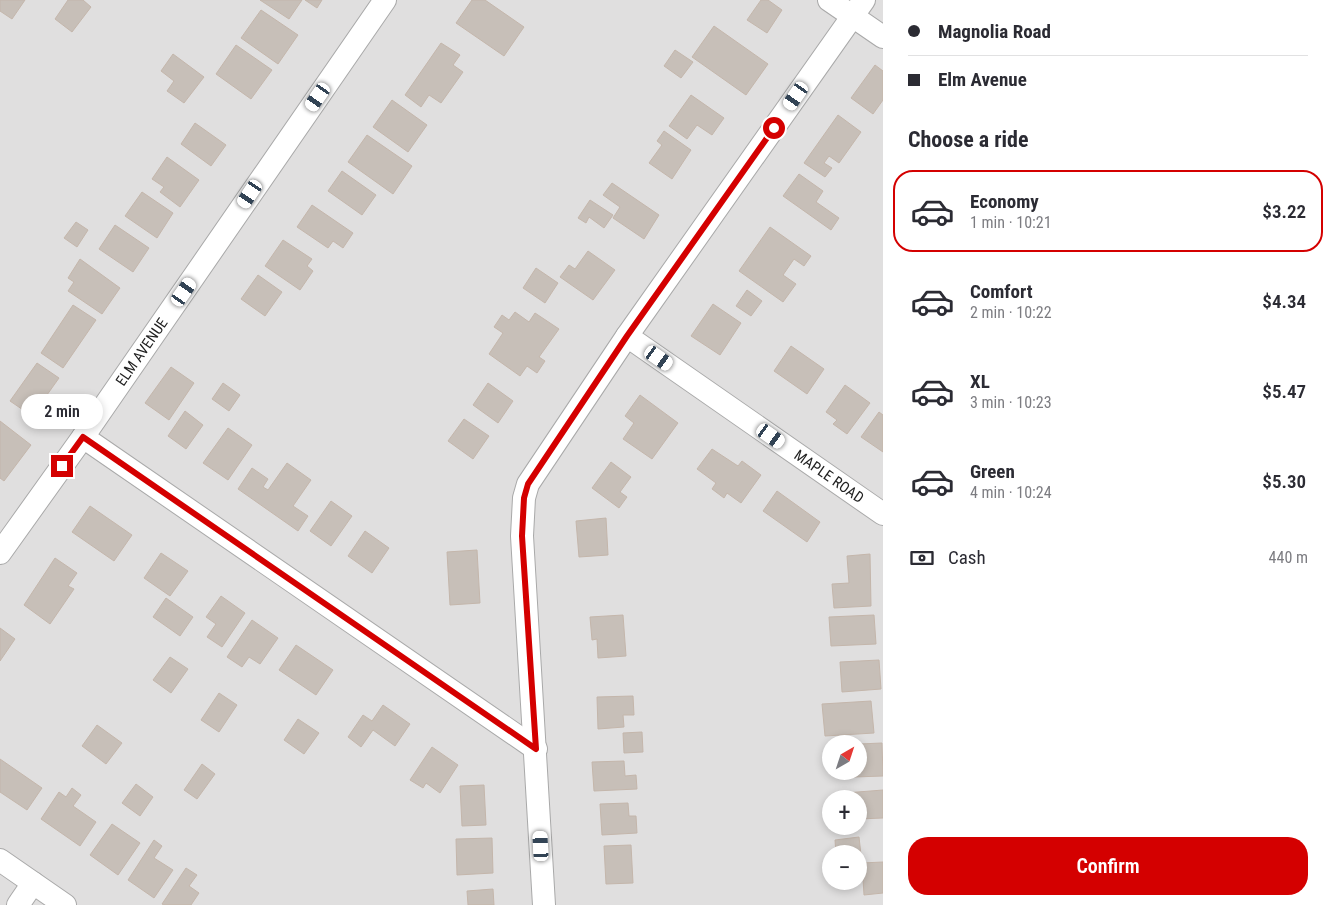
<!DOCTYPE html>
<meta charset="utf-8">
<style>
:root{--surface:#fff;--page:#f7f7f7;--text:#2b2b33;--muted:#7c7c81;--line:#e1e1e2;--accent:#d40000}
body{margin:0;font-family:"Roboto Condensed",sans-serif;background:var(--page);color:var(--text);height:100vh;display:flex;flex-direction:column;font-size:19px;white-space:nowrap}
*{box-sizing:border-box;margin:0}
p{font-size:16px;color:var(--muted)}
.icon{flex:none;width:28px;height:28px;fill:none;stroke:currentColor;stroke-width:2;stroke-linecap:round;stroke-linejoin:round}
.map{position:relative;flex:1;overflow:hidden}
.sheet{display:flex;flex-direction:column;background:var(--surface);width:450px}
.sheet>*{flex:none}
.guide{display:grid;align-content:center;height:110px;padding:0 25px;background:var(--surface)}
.needle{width:32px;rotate:39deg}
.buttons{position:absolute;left:822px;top:735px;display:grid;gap:10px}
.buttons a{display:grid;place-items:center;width:45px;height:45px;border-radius:50%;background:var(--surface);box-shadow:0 2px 8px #0003;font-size:25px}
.end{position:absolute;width:22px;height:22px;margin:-11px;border:6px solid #d40000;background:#fff;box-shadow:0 0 0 2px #fff}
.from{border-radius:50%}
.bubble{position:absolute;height:35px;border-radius:18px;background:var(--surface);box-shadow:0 2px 8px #0003;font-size:16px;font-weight:600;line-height:35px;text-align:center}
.car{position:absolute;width:15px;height:30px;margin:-15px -8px;border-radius:6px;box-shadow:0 0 4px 1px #0007;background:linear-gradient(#fff 24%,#345 0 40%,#fff 0 76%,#345 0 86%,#fff 0)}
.guide b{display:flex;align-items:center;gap:18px;height:48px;font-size:19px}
.guide b+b{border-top:1px solid var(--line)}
.guide i{width:12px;height:12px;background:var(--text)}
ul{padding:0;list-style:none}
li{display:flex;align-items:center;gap:15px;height:82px;margin:0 10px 8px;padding:0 15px;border:2px solid transparent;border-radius:20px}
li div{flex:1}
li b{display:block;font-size:19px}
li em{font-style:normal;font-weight:600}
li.current{border-color:var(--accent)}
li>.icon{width:45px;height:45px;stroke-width:1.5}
h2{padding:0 25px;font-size:22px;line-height:60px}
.pay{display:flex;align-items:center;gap:12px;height:55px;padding:0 25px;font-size:19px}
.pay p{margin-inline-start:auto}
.action{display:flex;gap:10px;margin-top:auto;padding:10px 25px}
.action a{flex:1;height:58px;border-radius:20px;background:var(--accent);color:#fff;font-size:20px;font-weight:600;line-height:58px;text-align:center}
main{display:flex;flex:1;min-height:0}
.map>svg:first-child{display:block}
.residential{fill:#e0dfdf;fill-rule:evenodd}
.building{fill:#c7bfb8;stroke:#c4b6ab}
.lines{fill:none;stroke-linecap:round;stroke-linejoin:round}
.minor-casing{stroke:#a9a9a9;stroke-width:24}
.minor{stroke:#fff;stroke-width:22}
.route{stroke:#d40000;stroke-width:6}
.labels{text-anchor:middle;stroke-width:5;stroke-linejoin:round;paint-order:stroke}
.street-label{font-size:15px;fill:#222;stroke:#fff}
</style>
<main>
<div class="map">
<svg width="883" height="905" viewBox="0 0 883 905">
<rect width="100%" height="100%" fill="#f2efe9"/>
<path class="residential" d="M0 0H883V905H0ZM831 744H859V771H831ZM831 799H859V826H831ZM831 854H859V881H831Z"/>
<path class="building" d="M0 0H25L12 19 0 11Z
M68 0H83L91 7 72 32 55 19Z
M260 0H302L289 19Z
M305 0H322L317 8Z
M472 0H485L524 27 504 56 456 23Z
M761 0H768L782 10 767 33 747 20Z
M261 10 298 35 278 64 241 38Z
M714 26 768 64 746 95 692 57Z
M441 43 460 55 453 65 463 72 441 103 429 95 421 107 405 95Z
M236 45 272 70 251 99 216 74Z
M675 50 693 62 681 78 664 66Z
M173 54 204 77 184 103 167 91 174 81 161 71Z
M875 65 883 71V100L873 114 851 98Z
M691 95 724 118 712 135 697 125 687 139 669 126Z
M392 100 427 125 408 152 373 127Z
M838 115 861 132 839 163 829 156 824 163 832 168 825 177 804 163Z
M195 123 226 145 211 166 181 144Z
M664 131 691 150 672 179 649 163 662 145 657 141Z
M367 135 412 166 393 194 348 162Z
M167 157 199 180 180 207 160 192 164 187 152 179Z
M342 171 376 195 362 215 328 191Z
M799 174 823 191 816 202 839 218 831 230 783 196Z
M612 183 659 215 644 239 613 218 620 207 603 195Z
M142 192 173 213 157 238 125 216Z
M590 200 613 215 604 228 589 217 586 223 578 218Z
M312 205 353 233 343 248 333 241 328 248 297 227Z
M76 222 88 230 77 247 64 238Z
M115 225 149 248 133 272 99 249Z
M770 227 811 256 804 266 794 259 783 275 796 284 783 302 739 271Z
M283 240 312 259 307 266 313 271 300 290 265 266Z
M588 251 615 270 593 300 560 277 569 265 575 269Z
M80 259 120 288 102 314 68 291 74 282 68 278Z
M536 268 558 283 545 303 523 288Z
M258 275 282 292 265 316 241 299Z
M747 290 762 301 751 316 736 306Z
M713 304 741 323 720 355 691 336Z
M73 305 96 320 63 368 41 353Z
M515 312 529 322 535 313 559 329 539 357 545 361 537 373 527 366 520 376 489 354 503 333 494 327 502 315 509 320Z
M791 346 824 369 807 394 774 371Z
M37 363 59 378 32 416 10 401Z
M171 367 194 383 169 420 145 403Z
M223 383 240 395 229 411 212 399Z
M488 383 513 401 498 423 473 405Z
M845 385 870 403 847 434 833 424 837 420 826 412Z
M640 395 678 423 652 459 623 439 634 423 625 416Z
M185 411 203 425 186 449 168 436Z
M879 412 883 415V452L861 437Z
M464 419 489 436 473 459 448 441Z
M0 421 31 445 4 481 0 478Z
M228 428 252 445 228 480 203 463Z
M712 449 738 466 742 461 761 475 741 503 727 493 724 498 712 489 716 483 697 469Z
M611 462 631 477 620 492 627 497 619 508 592 488Z
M287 463 311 480 293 506 308 516 298 531 238 489 252 468 268 479 263 487 268 490Z
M777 491 820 522 807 542 763 511Z
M331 501 352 516 331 546 310 531Z
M90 506 132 535 114 561 72 532Z
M606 518 608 555 579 557 576 521Z
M365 531 389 548 372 573 348 556Z
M477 550 480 603 450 605 447 552Z
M161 553 188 571 170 596 144 578Z
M870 554 871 606 834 608 832 584 849 583 847 556Z
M55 558 77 573 68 586 74 589 50 624 24 605Z
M221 596 245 613 222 647 207 637 216 624 206 617Z
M166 598 193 617 180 636 153 617Z
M623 615 626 656 598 658 597 639 592 640 590 617Z
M874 615 876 644 831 646 829 617Z
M252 620 278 638 260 664 249 657 242 667 227 657Z
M0 628 15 639 0 661Z
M296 645 333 670 316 695 279 670Z
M170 657 188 669 171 693 153 680Z
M879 660 881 689 842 692 840 662Z
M219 693 237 705 219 732 201 720Z
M633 696 634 715H623L624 727 598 729 597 697Z
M871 701 874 733 825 736 822 704Z
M383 705 410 724 395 746 373 730 361 747 348 737 363 715 372 721Z
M298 719 319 733 304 754 284 740Z
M97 725 122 743 106 764 82 746Z
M642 732 643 752 624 753 623 733Z
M882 743 883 776 854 777V771H859V744Z
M432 747 458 765 440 793 426 783 423 788 410 780Z
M0 759 42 788 27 810 0 792Z
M624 761 625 776 636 775 637 789 594 791 592 762Z
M202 764 215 774 197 799 184 790Z
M136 784 153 797 140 816 122 803Z
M484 785 486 825 462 826 460 786Z
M72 788 81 795 73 806 96 822 80 846 41 819 59 792 66 797Z
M883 790V818L859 819V799H845V793Z
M628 803 629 816H636L637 833 602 835 600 804Z
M112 824 140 843 118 875 90 855Z
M859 837 861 855 836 854 835 840Z
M492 838 493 873 457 875 456 839Z
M154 840 162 846 154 858 173 870 154 898 128 880Z
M631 845 633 883 606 884 604 846Z
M883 862V893L864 895 862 863Z
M186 868 197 875 189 886 199 893 191 905H164L162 904Z
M493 889 494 905H468L467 891Z"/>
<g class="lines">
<g class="minor-casing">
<g id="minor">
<path d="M829 0 883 37"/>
<path id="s1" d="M627 336 883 514"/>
<path d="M83 437 536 749"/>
<path id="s2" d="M0 553 83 437 385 0"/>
<path d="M0 860 65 905"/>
<path d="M18 905 33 883"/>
<path d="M544 905 522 536 524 498 528 484 627 336 864 0"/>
</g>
</g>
<use href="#minor" class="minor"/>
</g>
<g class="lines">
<path class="route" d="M62 466 83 437 536 749 522 536 524 498 528 484 627 336 774 128"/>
</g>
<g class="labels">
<g class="street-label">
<text dy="5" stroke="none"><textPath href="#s2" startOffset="246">ELM AVENUE</textPath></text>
<text dy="5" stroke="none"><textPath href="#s1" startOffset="246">MAPLE ROAD</textPath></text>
</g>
</g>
</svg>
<div class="buttons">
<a><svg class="needle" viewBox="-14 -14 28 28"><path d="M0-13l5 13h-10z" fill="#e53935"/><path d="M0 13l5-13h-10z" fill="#7c7c81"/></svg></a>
<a>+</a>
<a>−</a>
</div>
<i class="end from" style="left:774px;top:128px"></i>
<i class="end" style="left:62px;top:466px"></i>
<div class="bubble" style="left:21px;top:394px;width:82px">2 min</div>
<i class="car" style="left:796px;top:96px;rotate:215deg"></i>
<i class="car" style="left:318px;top:97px;rotate:215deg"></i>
<i class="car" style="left:250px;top:194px;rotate:214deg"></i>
<i class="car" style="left:184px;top:292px;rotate:35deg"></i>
<i class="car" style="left:659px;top:358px;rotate:125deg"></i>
<i class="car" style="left:771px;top:436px;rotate:125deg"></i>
<i class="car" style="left:541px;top:846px;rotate:357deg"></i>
</div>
<section class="sheet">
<div class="guide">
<b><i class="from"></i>Magnolia Road</b>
<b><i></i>Elm Avenue</b>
</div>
<h2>Choose a ride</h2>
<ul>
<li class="current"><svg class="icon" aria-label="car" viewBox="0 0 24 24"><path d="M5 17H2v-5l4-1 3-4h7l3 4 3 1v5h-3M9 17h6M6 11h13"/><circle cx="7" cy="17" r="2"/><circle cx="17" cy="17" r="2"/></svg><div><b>Economy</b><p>1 min · 10:21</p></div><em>$3.22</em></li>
<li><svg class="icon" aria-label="car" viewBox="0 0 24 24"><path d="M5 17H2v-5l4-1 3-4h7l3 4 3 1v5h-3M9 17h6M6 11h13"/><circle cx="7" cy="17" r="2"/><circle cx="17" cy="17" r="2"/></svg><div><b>Comfort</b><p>2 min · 10:22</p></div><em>$4.34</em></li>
<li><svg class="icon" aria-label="car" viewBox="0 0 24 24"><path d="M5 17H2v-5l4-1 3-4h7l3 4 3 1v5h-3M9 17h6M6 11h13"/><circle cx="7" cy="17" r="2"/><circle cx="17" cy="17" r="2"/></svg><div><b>XL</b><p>3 min · 10:23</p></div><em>$5.47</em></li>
<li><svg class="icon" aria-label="car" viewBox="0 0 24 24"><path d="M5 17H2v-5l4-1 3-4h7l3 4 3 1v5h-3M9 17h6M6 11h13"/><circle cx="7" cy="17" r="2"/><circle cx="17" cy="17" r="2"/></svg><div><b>Green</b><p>4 min · 10:24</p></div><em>$5.30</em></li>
</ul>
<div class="pay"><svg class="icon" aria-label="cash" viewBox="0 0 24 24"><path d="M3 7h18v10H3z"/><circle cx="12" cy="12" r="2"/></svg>Cash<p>440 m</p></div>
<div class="action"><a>Confirm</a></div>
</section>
</main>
